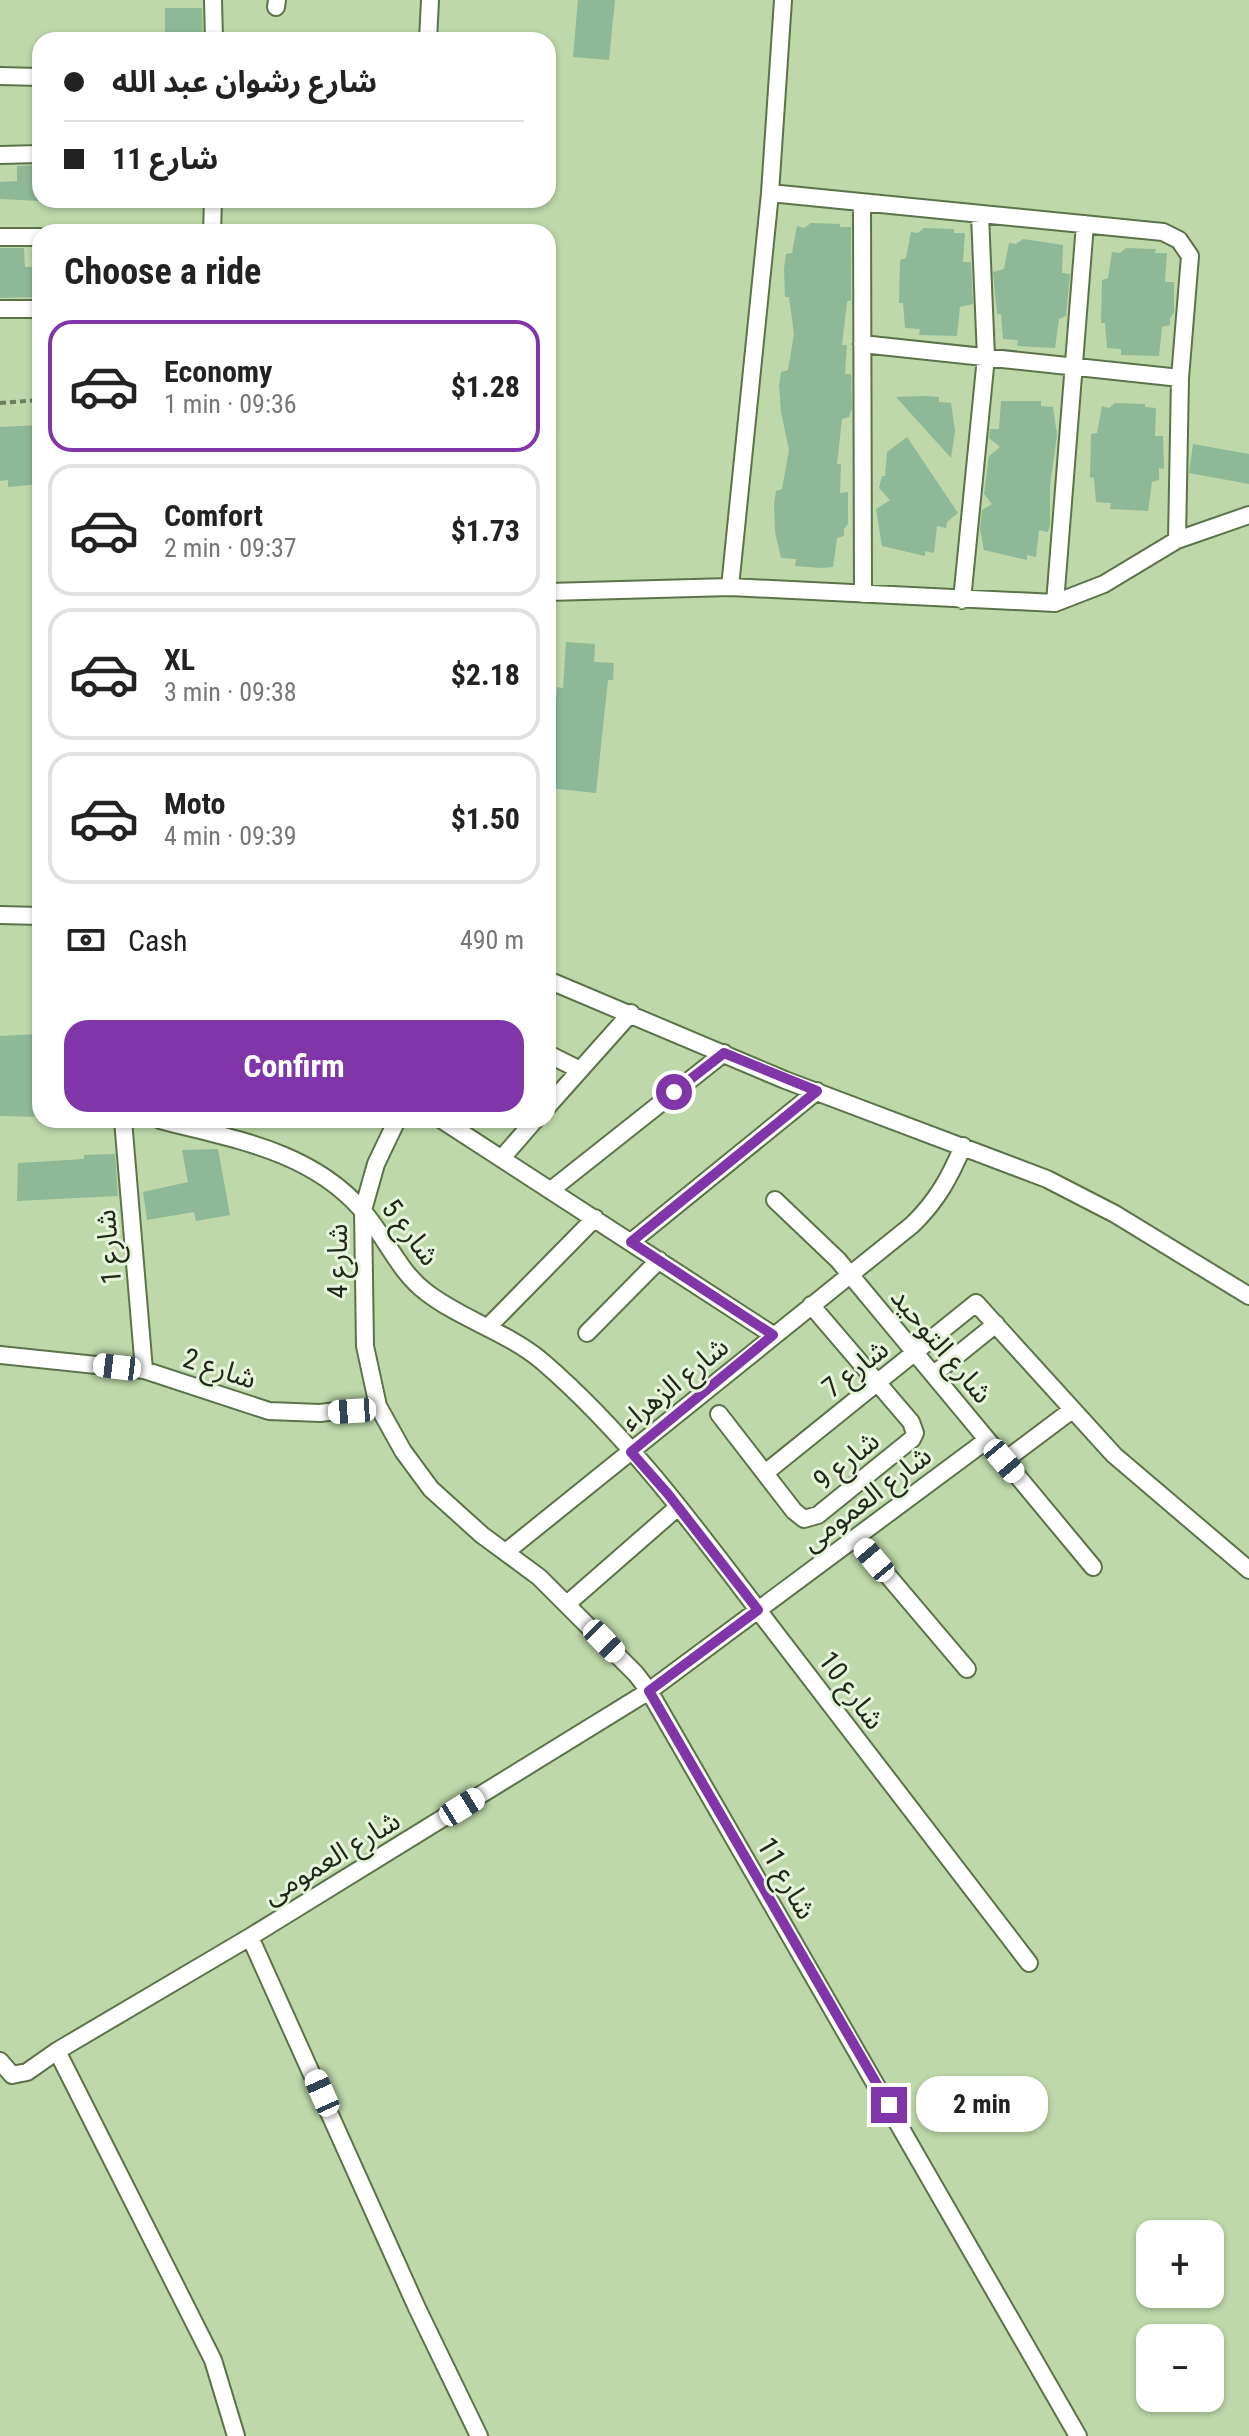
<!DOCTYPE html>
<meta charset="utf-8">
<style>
:root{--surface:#fff;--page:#f2f2f2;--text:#222;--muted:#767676;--line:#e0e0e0;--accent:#8036a8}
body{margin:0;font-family:"Roboto Condensed","Noto Sans Arabic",sans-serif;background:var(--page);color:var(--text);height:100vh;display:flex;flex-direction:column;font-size:30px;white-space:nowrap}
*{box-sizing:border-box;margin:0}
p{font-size:26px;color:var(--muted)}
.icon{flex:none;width:44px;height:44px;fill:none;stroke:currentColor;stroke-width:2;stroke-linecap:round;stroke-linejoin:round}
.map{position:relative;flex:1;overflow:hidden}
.drawer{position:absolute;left:32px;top:224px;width:524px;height:904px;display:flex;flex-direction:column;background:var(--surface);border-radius:24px;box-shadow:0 2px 6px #0004}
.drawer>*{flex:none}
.banner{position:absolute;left:32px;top:32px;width:524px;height:176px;border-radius:24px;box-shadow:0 2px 6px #0004;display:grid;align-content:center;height:176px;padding:0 32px;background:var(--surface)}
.controls{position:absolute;left:1136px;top:2220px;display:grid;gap:16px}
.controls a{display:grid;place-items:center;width:88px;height:88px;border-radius:16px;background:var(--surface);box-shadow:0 2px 6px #0004;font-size:40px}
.end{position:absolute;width:36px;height:36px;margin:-18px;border:10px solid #8036a8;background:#fff;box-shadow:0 0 0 4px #fff}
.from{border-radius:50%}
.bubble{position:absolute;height:56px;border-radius:24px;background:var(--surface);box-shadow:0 2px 6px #0004;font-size:26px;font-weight:700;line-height:56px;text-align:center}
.car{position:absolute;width:24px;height:48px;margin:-24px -12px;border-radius:10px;box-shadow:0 0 6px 2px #0007;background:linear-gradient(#fff 24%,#345 0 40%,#fff 0 76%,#345 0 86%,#fff 0)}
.banner b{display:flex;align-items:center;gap:28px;height:76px;font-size:30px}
.banner b+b{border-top:2px solid var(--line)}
.banner i{width:20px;height:20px;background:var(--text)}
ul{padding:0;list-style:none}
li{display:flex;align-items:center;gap:24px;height:132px;margin:0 16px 12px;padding:0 16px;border:4px solid var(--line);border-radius:24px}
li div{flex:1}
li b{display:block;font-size:30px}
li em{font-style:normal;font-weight:700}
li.on{border-color:var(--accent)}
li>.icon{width:72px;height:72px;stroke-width:1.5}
h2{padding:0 32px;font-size:36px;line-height:96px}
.pay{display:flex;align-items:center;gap:20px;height:88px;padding:0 32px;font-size:30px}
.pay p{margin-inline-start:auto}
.action{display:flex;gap:16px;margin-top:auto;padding:16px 32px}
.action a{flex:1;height:92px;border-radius:24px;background:var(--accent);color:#fff;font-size:32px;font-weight:700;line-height:92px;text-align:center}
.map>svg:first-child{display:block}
.building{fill:#8db996}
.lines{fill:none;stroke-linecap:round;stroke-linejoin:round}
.street-casing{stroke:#5c7349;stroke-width:20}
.path{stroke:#6c7d5d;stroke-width:4;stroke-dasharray:6 4;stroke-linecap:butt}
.street{stroke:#fff;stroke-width:16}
.route{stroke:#8036a8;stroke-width:10}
.labels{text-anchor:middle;stroke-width:6;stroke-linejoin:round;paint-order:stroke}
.street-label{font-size:28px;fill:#202917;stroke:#e7f4dc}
</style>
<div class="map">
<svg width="1249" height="2436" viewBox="0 0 1249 2436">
<rect width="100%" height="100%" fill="#bed8a9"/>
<path class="building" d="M578 0H615L609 60 573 57Z
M165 8H202L203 40H165Z
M40 165V201L0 199V182L17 181V166Z
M811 223 840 224V227H851V300L847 302 842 345H847L845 374H851L852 408 849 417 842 419 837 464H841L840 493 848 492V524L844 529V536L837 538 833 567 821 568 795 566 796 559 781 558 775 532 774 504 776 491 782 489 789 450 781 412 779 385 781 372 788 370 794 334 789 297H785L784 268 786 254 792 253 797 226 804 228Z
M924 228 954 229V233H965L963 262H971L973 304 960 307 957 336 919 335 920 329 905 328 903 303H899L900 260 906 258 911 232 918 233Z
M1023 239 1063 245 1062 273 1070 274 1066 316 1059 319 1055 348 1017 346 1018 340 1003 339 1001 314H997L993 272 1004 269 1009 243 1016 244Z
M0 248H24L25 267H40V297L0 298Z
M1126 248 1156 249 1155 253H1167L1165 282H1174V313L1170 318V325L1162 327 1159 356 1121 355V349L1107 348 1105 323H1101L1102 280 1108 278 1112 252 1120 253Z
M924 396 939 397V402L951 403 955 431 951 458 896 397Z
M1001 401H1041V406L1053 407 1057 435 1050 486V525L1048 532 1039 530 1036 557 1027 555V560L984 550 980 529 982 510 992 504 984 494 989 456 1000 447 989 438 990 429H999Z
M1115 403 1145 404V407L1156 408 1155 436H1163L1164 469 1159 468V480L1152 482 1148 511 1110 509 1111 503 1096 502 1094 478 1090 477 1091 434 1097 433 1102 406 1109 408Z
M40 425V484L8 487V480L0 481V427Z
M907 437 958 513 947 522 946 528 937 526 934 553 925 551V556L882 546 876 509 890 500 879 488 882 476H885L887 452Z
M1193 444 1249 454V484L1189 473Z
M566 642 595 644 594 662 614 663 613 680H608L596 793 548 788 557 687 563 688Z
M40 1034V1117L0 1116V1036Z
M218 1149 230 1215 196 1221 194 1212 147 1220 143 1192 188 1182 182 1150Z
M115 1154 118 1196 17 1201 18 1163 84 1159V1155Z"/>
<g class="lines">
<g class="street-casing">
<path id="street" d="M213 0 214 40
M276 7 277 0
M428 40 430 0
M0 76 40 77
M0 155 40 154
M770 193 1163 232 1179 240 1190 256 1180 378 1177 540
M862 203 863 594
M212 232 213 200
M0 237H40
M0 309H40
M862 344 1180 378
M730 587 770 193 783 0
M548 592 730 587 1055 603 1104 584 1177 540 1249 515
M962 600 986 357 980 215
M1055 603 1085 224
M0 915 40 916
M548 980 785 1080 1047 1179 1115 1214 1249 1296
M548 1054 580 1070
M548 1106 631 1013
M123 1120 144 1370
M160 1120C232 1139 309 1150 361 1209 385 1235 398 1271 426 1292 462 1320 508 1332 543 1362 631 1438 701 1535 771 1627 857 1739 943 1851 1029 1963
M397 1120 376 1164 363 1210 365 1346 378 1406 403 1451 431 1489 482 1535 539 1577 636 1674 649 1691 1078 2436
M442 1120 773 1335
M502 1158 535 1120
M551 1190 724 1053
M775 1200 838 1260 1093 1567
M631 1242 817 1091
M488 1327 595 1218
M587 1333 659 1260
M0 1355 144 1370 269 1411 320 1413 378 1406
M934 1374 996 1324
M719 1414 794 1511 804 1519 818 1515 912 1439 915 1433 911 1422 811 1305
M1004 1461 1072 1410
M765 1473 976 1303 1114 1455 1249 1570
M856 1538 967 1669
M507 1551 912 1225C937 1201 950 1177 963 1146
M567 1604 678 1507
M250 1937 417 2308 479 2436
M57 2051 213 2360 236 2436
M0 2061 12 2075 27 2072 57 2051 250 1937 649 1691 987 1440"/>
</g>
<path class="path" d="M0 403 40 400"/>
<use href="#street" class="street"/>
</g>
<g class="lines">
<path class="route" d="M674 1092 724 1053 817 1091 631 1242 773 1335 631 1452 668 1494 758 1610 649 1691 889 2105"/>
</g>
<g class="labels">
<g class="street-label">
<text transform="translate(411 1232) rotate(53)" y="10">شارع 5</text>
<text transform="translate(108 1247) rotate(-95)" y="10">شارع 1</text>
<text transform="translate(337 1261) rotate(-90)" y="10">شارع 4</text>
<text transform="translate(942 1345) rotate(50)" y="10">شارع التوحيد</text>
<text transform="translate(220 1368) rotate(18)" y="10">شارع 2</text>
<text transform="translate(855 1368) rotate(-38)" y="10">شارع 7</text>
<text transform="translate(674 1383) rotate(-39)" y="10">شارع الزهراء</text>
<text transform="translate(846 1460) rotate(-39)" y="10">شارع 9</text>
<text transform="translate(866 1498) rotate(-37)" y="10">شارع العمومى</text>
<text transform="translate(852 1690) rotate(53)" y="10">شارع 10</text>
<text transform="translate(331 1857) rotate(-31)" y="10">شارع العمومى</text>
<text transform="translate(787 1878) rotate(60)" y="10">شارع 11</text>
</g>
</g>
</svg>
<div class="controls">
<a>+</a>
<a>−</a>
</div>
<i class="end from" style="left:674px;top:1092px"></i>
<i class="end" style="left:889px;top:2105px"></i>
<div class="bubble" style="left:916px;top:2076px;width:132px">2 min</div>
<i class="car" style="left:117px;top:1367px;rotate:277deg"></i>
<i class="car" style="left:352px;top:1411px;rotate:266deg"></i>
<i class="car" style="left:1004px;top:1461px;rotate:140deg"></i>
<i class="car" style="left:874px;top:1560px;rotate:320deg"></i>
<i class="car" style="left:604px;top:1641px;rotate:136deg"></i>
<i class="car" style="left:462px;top:1807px;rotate:58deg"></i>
<i class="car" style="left:322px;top:2093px;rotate:336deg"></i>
<div class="banner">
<b><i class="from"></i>شارع رشوان عبد الله</b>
<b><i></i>شارع 11</b>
</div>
<section class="drawer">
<h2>Choose a ride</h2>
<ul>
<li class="on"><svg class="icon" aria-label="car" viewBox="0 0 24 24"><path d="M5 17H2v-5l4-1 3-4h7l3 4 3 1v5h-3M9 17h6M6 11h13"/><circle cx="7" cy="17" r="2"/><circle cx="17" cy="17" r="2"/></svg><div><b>Economy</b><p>1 min · 09:36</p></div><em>$1.28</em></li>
<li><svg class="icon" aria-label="car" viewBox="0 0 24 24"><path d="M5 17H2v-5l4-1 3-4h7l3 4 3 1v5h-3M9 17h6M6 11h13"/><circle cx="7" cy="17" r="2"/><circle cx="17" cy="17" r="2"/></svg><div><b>Comfort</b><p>2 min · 09:37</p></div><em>$1.73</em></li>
<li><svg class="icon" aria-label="car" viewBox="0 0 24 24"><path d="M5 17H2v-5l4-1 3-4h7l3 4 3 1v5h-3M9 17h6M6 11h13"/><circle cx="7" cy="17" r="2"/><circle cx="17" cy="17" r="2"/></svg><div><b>XL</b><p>3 min · 09:38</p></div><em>$2.18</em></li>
<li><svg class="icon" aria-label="car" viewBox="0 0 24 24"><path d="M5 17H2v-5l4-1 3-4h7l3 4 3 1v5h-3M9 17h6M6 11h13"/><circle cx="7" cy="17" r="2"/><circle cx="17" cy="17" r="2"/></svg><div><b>Moto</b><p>4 min · 09:39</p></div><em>$1.50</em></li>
</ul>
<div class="pay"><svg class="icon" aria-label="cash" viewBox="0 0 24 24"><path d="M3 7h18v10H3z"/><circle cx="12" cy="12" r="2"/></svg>Cash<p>490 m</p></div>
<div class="action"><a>Confirm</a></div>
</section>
</div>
